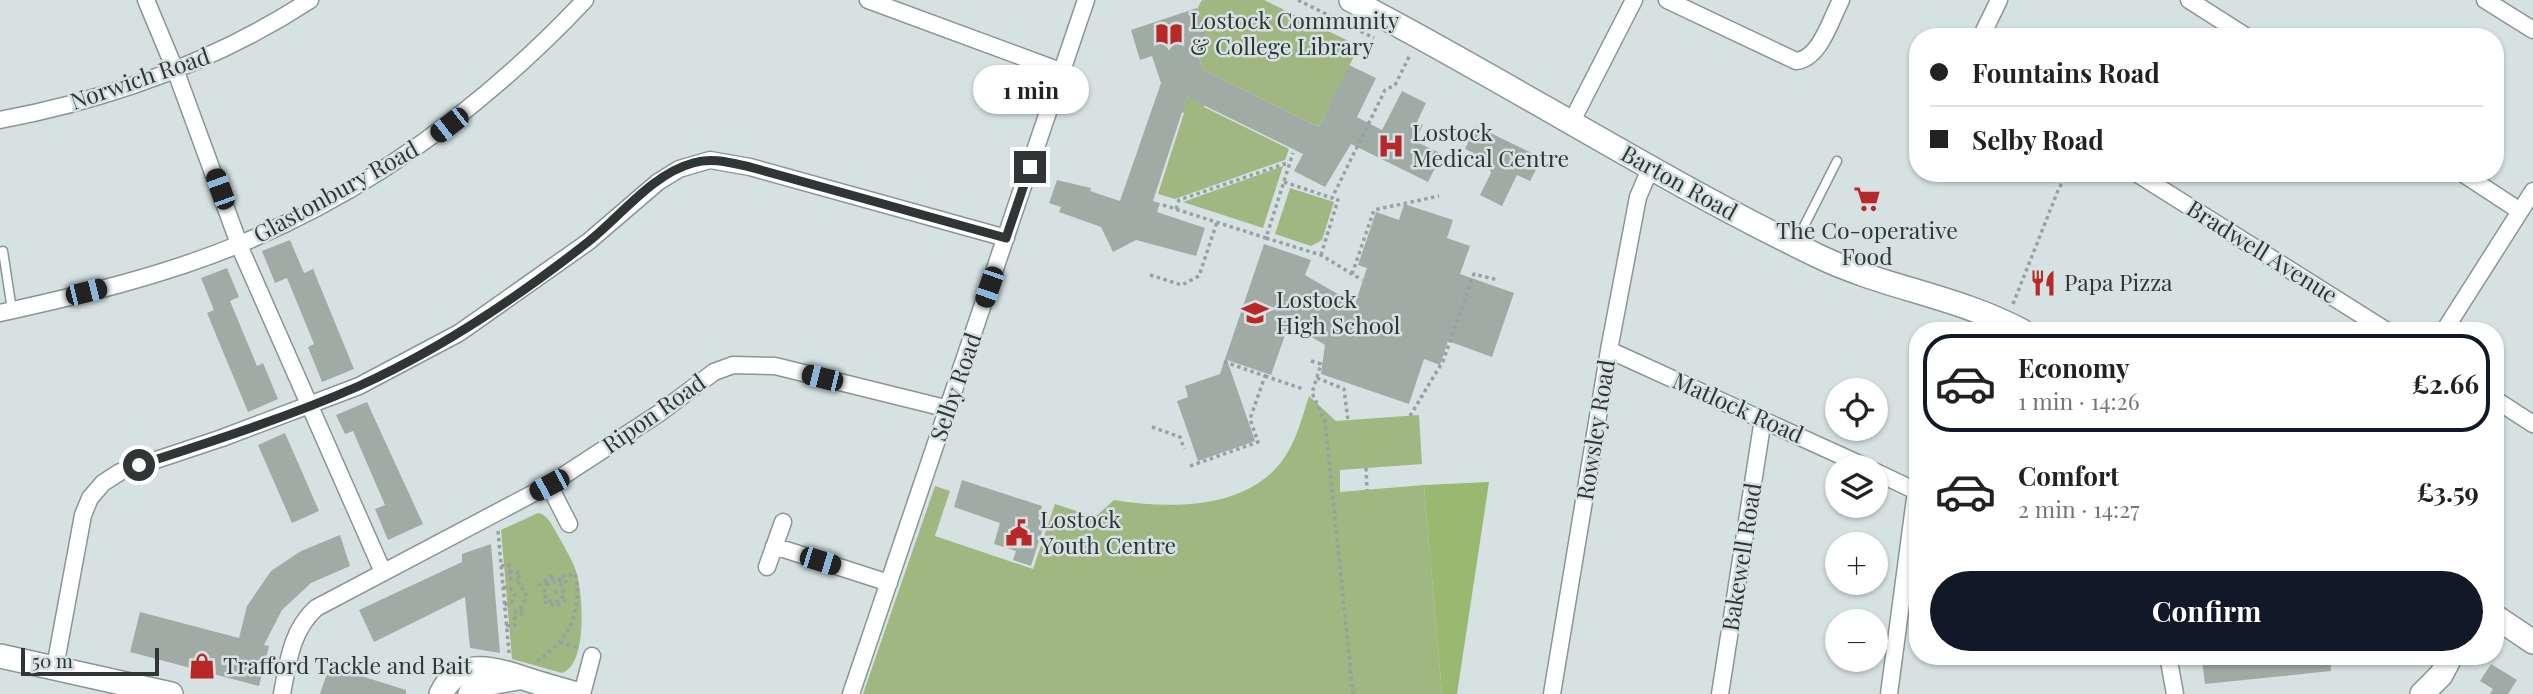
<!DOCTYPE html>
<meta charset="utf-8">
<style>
:root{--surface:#fff;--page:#f2f2f2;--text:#222;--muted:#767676;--line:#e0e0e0;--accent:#111827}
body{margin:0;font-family:"Playfair Display",serif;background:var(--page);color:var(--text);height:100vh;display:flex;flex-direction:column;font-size:26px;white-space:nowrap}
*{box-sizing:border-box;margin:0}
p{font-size:23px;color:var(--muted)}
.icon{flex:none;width:38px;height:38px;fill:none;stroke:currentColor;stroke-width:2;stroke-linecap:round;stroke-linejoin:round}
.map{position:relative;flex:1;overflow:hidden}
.panel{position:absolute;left:1909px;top:322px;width:595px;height:343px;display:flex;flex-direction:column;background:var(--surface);border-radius:28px;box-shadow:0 2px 5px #0004}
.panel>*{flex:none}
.guide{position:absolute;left:1909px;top:28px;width:595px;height:154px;border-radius:28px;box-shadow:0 2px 5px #0004;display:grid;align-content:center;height:154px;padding:0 21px;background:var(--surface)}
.buttons{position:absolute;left:1825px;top:378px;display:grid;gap:14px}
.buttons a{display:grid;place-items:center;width:63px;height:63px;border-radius:50%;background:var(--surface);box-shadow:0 2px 5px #0004;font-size:35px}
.scale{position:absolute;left:21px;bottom:18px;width:138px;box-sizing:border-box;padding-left:7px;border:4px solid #303535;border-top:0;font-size:19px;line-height:24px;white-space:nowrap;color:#303535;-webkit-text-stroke:5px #d6e2e2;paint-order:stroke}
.end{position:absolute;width:32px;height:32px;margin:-16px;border:9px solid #303535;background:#fff;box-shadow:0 0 0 4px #fff}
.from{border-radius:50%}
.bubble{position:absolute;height:49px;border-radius:24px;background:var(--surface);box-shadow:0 2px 5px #0004;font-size:23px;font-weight:700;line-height:49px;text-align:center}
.car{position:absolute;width:21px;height:42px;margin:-21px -10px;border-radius:9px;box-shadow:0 0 5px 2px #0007;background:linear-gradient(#222 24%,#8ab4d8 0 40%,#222 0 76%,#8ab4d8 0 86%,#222 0)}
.guide b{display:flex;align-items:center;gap:24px;height:66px;font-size:26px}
.guide b+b{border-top:2px solid var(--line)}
.guide i{width:18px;height:18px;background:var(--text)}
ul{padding:12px 0 0;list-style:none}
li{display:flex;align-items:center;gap:21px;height:98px;margin:0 14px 10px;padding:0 7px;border:4px solid transparent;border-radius:28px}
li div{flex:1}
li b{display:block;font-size:26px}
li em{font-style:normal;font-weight:700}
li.active{border-color:var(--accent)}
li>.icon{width:63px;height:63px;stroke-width:1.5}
.primary-button{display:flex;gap:14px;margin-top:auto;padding:14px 21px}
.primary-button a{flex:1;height:80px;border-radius:42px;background:var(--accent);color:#fff;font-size:28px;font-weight:700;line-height:80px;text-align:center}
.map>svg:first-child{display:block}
.green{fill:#a0b781}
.forest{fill:#9bb870}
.building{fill:#a1aba6}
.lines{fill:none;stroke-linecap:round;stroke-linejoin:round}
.lane-casing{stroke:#8a9595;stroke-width:11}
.street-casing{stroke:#8a9595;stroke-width:19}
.secondary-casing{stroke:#8a9595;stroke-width:26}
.path{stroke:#98a1a1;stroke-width:3.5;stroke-dasharray:3.5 3.5;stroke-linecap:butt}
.lane{stroke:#fff;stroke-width:8}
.street{stroke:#fff;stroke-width:16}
.secondary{stroke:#fff;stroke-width:23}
.route{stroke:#303535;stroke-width:9}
.labels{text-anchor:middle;stroke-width:5;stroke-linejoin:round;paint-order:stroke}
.poi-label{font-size:23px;fill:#303535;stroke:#d6e2e2;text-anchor:start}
.street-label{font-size:23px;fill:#303535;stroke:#d6e2e2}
</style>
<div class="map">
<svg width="2533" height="694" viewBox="0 0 2533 694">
<rect width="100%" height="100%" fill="#d6e2e2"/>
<path class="green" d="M1202 0H1264L1359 46 1319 127 1203 70C1196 47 1188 22 1202 0Z
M1201 93 1209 97 1204 107 1289 149 1285 160 1175 199 1158 194 1184 113 1175 109 1178 101Z
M1283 166 1263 228 1183 202Z
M1290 188 1334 202 1322 240 1311 246 1275 234Z
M1309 396 1336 421 1419 415 1422 464 1340 470V492L1424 485 1442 694H863L935 486 950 491 935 536 1033 569 1055 504 1095 517 1114 500C1169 509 1245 510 1282 461 1296 442 1302 418 1309 396Z
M538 513C548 515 551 524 556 532 563 545 571 557 576 571 583 592 588 665 562 673L512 659 501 530Z"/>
<path class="forest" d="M1489 482 1457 694H1442L1424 485Z"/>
<path class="building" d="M1197 8 1207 38 1194 42 1203 70 1319 127 1349 65 1376 78 1357 117 1382 130 1402 91 1426 103 1417 122 1423 125 1415 141 1442 154 1428 182 1351 144 1325 187 1294 171 1303 154 1187 97 1153 201 1160 203 1157 212 1205 228 1196 256 1136 240 1113 252 1101 227 1059 212 1061 207 1049 203 1057 180 1091 188 1090 191 1120 201 1161 83 1152 56 1140 60 1131 30Z
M1476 126 1542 158 1530 181 1517 175 1502 206 1480 195 1491 173 1485 158 1465 149Z
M1404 204 1453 220 1447 238 1470 246 1460 274 1514 293 1492 357 1448 341 1440 365 1424 359 1409 404 1321 374 1325 345 1289 324 1271 375 1227 360 1255 441 1198 461 1177 401 1188 397 1185 386 1220 374 1264 244 1311 260 1305 275 1355 304 1367 268 1358 265 1376 212 1399 220Z
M290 240 304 273 313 269 354 369 322 382 308 347 314 344 287 278 275 283 262 251Z
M227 268 239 297 230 301 257 366 263 363 278 399 248 412 207 313 214 310 201 278Z
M367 402 423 524 388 540 375 509 385 505 353 431 345 434 336 415Z
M285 433 319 511 292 523 258 445Z
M962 480 1042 506 1038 519 1045 522 1031 566 1013 560 1016 551 994 544 1000 523 954 507Z
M340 535 350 566 311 583 282 610 264 645 269 646 259 686 130 652 140 612 239 638 247 606 271 571 301 551Z
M491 544 500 653 470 648 465 597 374 642 359 610 462 562V554Z
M2242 656H2330L2331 671 2205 684 2202 661Z
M2491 664 2517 680 2508 694H2490L2493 689 2480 681Z
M339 669 406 690V694H320L327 673 337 676Z"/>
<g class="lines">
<g class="lane-casing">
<path id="lane" d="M1796 242 1837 161
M0 252 3 251 12 310"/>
</g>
<g class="street-casing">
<path id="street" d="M146 0 176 72 242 252 383 572
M868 0 1063 72
M1667 0 1796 61C1820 59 1831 19 1841 0
M2189 0 2247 37
M2485 0 2533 30
M1981 37 1999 0
M0 120C111 99 215 62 310 0
M1572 121 1634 0
M2136 173 2387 331
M2462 173 2520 211
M0 313C81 295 163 276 240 244 373 189 487 104 585 0
M2444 331 2533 191
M1609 350 1866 467
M2496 400 2533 424
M1876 472 1918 492
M549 485 569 524
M774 546 889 583
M767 567 783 522
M2168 656 2175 694
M55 667 83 515 90 498 103 483 120 472 222 438 359 386 459 333 588 242 658 182 679 169 710 160 750 167 1006 238
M282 694C288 662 291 631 316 608L549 485 661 412 714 372 733 365 775 366 949 409
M582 694 592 656
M851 694 1086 0
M1552 694 1609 350 1638 197 1650 169
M1720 694 1763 419
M1889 694 1916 491"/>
</g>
<g class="secondary-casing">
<path id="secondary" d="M1351 0C1509 82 1658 179 1818 256 1884 288 1957 296 2022 331
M2496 617 2533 642
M0 656 171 694
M441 694C458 658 494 668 523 678 541 684 559 689 577 694
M470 694 484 684 518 678
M2422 694 2441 675 2451 656"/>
</g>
<path class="path" d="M1298 0 1374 38
M1284 182 1332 198 1385 90 1395 85 1410 55
M1163 205 1266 238 1293 153
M1176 209 1179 200 1284 164 1289 165
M1266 238 1321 255 1362 280
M1321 255 1338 200 1332 198
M1352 274 1374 210 1439 196
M1150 275 1182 285 1199 276 1217 222
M2013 304 2059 188 2069 173
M1311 361 1321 364 1312 393 1325 421 1353 694
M1265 376 1303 389
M1317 378 1344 389 1348 420
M1410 416 1443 361 1474 274 1498 280
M1152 427 1180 437 1184 449
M1190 466 1258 442 1250 419 1265 376 1222 361
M1366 468 1367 490
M498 531 509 653
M501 566 509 565V571L521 574 517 580 526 594 523 605 514 613 515 625 506 626
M509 571V578L517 580
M551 576 566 582 551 579 540 585Z
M544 592a10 10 0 1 1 20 0a10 10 0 1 1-20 0Z
M503 587 510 588 515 594 512 602 504 605
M554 592 564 591
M544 602 557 606 566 600
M514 619 524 612 521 609
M560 642 579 648
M537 661C569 641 583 611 575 574L561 577"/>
<use href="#lane" class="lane"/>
<use href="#street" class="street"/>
<use href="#secondary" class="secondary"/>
</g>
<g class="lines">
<path class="route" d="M139 465C213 441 288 417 359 386 441 349 517 298 588 242 620 217 652 174 693 163 712 157 731 163 750 167L1006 238 1030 167"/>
</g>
<defs>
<g id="library-bare" transform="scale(2.1)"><path d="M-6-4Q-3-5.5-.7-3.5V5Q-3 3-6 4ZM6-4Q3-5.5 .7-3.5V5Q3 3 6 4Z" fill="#b82829" stroke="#d6e2e2" stroke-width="2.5" paint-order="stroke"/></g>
<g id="hospital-bare" transform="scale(2.1)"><path d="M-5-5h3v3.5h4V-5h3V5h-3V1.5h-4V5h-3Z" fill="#b82829" stroke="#d6e2e2" stroke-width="2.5" paint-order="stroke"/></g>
<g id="supermarket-bare" transform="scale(2.1)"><path d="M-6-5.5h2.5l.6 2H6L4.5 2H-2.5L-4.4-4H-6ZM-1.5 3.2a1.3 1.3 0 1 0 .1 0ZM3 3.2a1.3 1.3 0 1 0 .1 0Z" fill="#b82829" stroke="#d6e2e2" stroke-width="2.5" paint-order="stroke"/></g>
<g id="restaurant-bare" transform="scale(2.1)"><path d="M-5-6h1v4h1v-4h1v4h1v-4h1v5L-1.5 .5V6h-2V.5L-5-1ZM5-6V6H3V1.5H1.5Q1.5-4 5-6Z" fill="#b82829" stroke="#d6e2e2" stroke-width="2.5" paint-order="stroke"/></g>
<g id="school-bare" transform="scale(2.1)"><path d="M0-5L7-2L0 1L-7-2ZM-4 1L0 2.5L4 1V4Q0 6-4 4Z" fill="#b82829" stroke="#d6e2e2" stroke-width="2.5" paint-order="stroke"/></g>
<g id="civic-bare" transform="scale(2.1)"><path d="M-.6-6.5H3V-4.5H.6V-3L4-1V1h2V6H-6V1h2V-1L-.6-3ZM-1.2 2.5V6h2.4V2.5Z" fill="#b82829" stroke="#d6e2e2" stroke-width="2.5" paint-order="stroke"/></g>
<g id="shop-bare" transform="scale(2.1)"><path d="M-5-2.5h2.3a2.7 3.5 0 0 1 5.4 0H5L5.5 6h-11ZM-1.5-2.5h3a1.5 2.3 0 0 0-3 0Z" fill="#b82829" stroke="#d6e2e2" stroke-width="2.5" paint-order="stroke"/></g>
</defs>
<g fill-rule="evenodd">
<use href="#library-bare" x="1169" y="34"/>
<use href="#hospital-bare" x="1391" y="146"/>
<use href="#supermarket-bare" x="1867" y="199"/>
<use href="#restaurant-bare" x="2043" y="283"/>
<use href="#school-bare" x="1255" y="313"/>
<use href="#civic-bare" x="1019" y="533"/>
<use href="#shop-bare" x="202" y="666"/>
</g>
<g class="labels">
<g class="poi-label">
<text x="1190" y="29">Lostock Community<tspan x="1190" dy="26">&amp; College Library</tspan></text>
<text x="1412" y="141">Lostock<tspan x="1412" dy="26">Medical Centre</tspan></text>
<text x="1867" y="239" text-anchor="middle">The Co-operative<tspan x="1867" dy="26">Food</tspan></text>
<text x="2064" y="291">Papa Pizza</text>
<text x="1276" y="308">Lostock<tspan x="1276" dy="26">High School</tspan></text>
<text x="1040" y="528">Lostock<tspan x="1040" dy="26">Youth Centre</tspan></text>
<text x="223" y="674">Trafford Tackle and Bait</text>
</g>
<g class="street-label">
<text transform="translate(140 79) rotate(-19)" y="8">Norwich Road</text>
<text transform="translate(1679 183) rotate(29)" y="8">Barton Road</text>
<text transform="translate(336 192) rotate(-29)" y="8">Glastonbury Road</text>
<text transform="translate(2262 252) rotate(32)" y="8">Bradwell Avenue</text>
<text transform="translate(956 387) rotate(-71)" y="8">Selby Road</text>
<text transform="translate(1738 408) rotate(24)" y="8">Matlock Road</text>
<text transform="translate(654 414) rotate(-35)" y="8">Ripon Road</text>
<text transform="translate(1596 430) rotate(-81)" y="8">Rowsley Road</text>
<text transform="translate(1742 557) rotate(-81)" y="8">Bakewell Road</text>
</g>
</g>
</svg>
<div class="buttons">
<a><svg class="icon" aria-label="locate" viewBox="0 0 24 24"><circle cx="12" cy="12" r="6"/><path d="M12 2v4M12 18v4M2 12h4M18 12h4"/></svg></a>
<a><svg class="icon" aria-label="layers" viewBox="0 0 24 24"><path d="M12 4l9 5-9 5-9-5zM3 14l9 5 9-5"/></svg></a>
<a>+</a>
<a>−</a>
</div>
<div class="scale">50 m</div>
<i class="end from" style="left:139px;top:465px"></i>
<i class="end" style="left:1030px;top:167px"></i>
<div class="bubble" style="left:973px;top:65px;width:116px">1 min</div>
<i class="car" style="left:449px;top:125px;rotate:232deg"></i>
<i class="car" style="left:220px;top:189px;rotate:340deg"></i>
<i class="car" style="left:989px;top:287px;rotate:199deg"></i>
<i class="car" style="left:86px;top:292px;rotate:76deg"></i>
<i class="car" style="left:822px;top:378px;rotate:284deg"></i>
<i class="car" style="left:549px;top:485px;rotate:242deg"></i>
<i class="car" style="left:820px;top:561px;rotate:107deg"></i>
<div class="guide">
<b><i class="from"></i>Fountains Road</b>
<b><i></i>Selby Road</b>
</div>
<section class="panel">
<ul>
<li class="active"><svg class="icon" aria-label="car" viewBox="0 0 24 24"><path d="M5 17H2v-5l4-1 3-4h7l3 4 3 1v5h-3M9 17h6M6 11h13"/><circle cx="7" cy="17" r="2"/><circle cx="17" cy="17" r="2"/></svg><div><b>Economy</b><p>1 min · 14:26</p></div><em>£2.66</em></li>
<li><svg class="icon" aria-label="car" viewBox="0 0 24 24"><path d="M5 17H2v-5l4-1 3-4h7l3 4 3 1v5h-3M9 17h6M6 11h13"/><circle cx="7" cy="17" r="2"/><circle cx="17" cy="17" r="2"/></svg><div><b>Comfort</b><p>2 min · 14:27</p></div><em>£3.59</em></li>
</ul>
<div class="primary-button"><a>Confirm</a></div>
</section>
</div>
